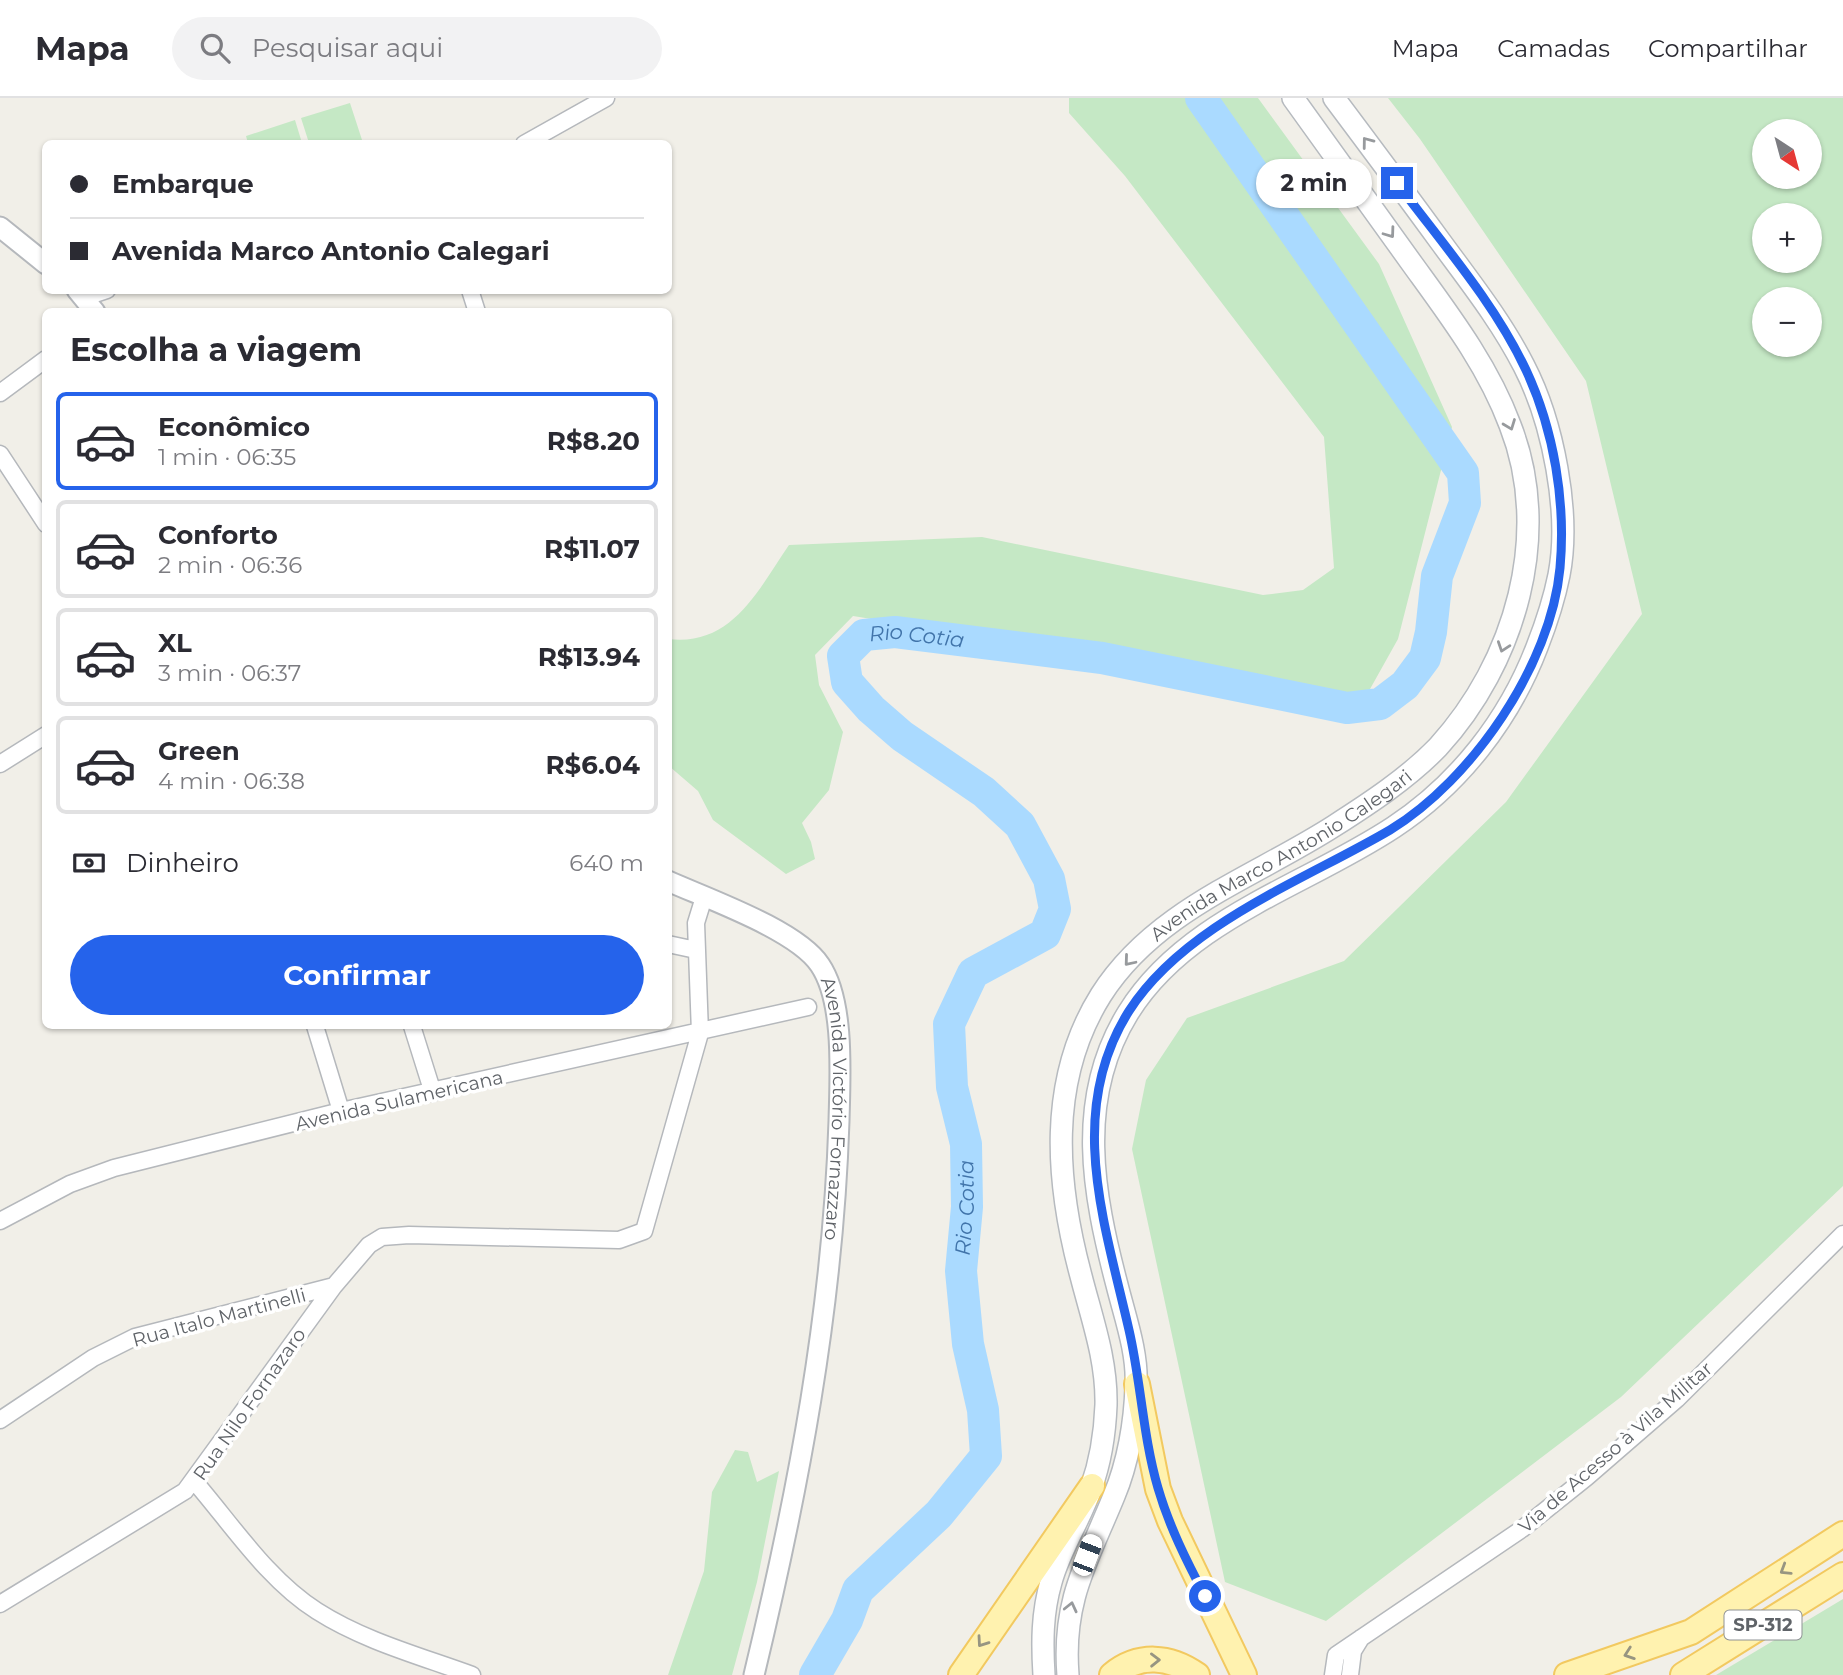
<!DOCTYPE html>
<html lang="pt">
<meta charset="utf-8">
<style>
:root{--surface:#fff;--page:#f2f2f3;--text:#2b2b33;--muted:#7c7c81;--line:#e1e1e2;--accent:#2563eb}
body{margin:0;font-family:Montserrat,sans-serif;background:var(--page);color:var(--text);height:100vh;display:flex;flex-direction:column;font-size:26px;white-space:nowrap}
*{box-sizing:border-box;margin:0}
p{font-size:23px;color:var(--muted)}
.icon{flex:none;width:38px;height:38px;fill:none;stroke:currentColor;stroke-width:2;stroke-linecap:round;stroke-linejoin:round}
.map{position:relative;flex:1;overflow:hidden}
.drawer{position:absolute;left:42px;top:210px;width:630px;height:721px;display:flex;flex-direction:column;background:var(--surface);border-radius:10px;box-shadow:0 2px 5px #0004}
.drawer>*{flex:none}
.banner{position:absolute;left:42px;top:42px;width:630px;height:154px;border-radius:10px;box-shadow:0 2px 5px #0004;display:grid;align-content:center;height:154px;padding:0 28px;background:var(--surface)}
.needle{width:46px;rotate:144deg}
.fabs{position:absolute;left:1752px;top:21px;display:grid;gap:14px}
.fabs a{display:grid;place-items:center;width:70px;height:70px;border-radius:50%;background:var(--surface);box-shadow:0 2px 5px #0004;font-size:35px}
.end{position:absolute;width:32px;height:32px;margin:-16px;border:9px solid #2563eb;background:#fff;box-shadow:0 0 0 4px #fff}
.from{border-radius:50%}
.bubble{position:absolute;height:49px;border-radius:24px;background:var(--surface);box-shadow:0 2px 5px #0004;font-size:23px;font-weight:700;line-height:49px;text-align:center}
.car{position:absolute;width:21px;height:42px;margin:-21px -10px;border-radius:9px;box-shadow:0 0 5px 2px #0007;background:linear-gradient(#fff 24%,#345 0 40%,#fff 0 76%,#345 0 86%,#fff 0)}
.banner b{display:flex;align-items:center;gap:24px;height:66px;font-size:26px}
.banner b+b{border-top:2px solid var(--line)}
.banner i{width:18px;height:18px;background:var(--text)}
ul{padding:0;list-style:none}
li{display:flex;align-items:center;gap:21px;height:98px;margin:0 14px 10px;padding:0 14px;border:4px solid var(--line);border-radius:10px}
li div{flex:1}
li b{display:block;font-size:26px}
li em{font-style:normal;font-weight:700}
li.active{border-color:var(--accent)}
li>.icon{width:63px;height:63px;stroke-width:1.5}
h2{padding:0 28px;font-size:32px;line-height:84px}
.pay{display:flex;align-items:center;gap:18px;height:77px;padding:0 28px;font-size:26px}
.pay p{margin-inline-start:auto}
.action{display:flex;gap:14px;margin-top:auto;padding:14px 28px}
.action a{flex:1;height:80px;border-radius:42px;background:var(--accent);color:#fff;font-size:28px;font-weight:700;line-height:80px;text-align:center}
header{display:flex;align-items:center;gap:42px;box-sizing:border-box;height:98px;padding:0 35px;background:var(--surface);border-bottom:2px solid var(--line)}
header strong{font-size:33px}
nav{display:flex;gap:38px;margin-inline-start:auto;font-size:24px}
.search{width:490px;height:63px;background:var(--page);display:flex;align-items:center;gap:18px;box-sizing:border-box;padding:0 24px;border-radius:38px;color:var(--muted);font-size:26px}
.map>svg:first-child{display:block}
.green{fill:#c5e8c5;fill-rule:evenodd}
.lines{fill:none;stroke-linecap:round;stroke-linejoin:round}
.river{stroke:#aadaff;stroke-width:32}
.minor-casing{stroke:#b5b8bc;stroke-width:19}
.tertiary-casing{stroke:#b5b8bc;stroke-width:23}
.secondary-casing{stroke:#b6babf;stroke-width:24}
.primary-casing{stroke:#f2c960;stroke-width:28}
.minor{stroke:#fff;stroke-width:16}
.tertiary{stroke:#fff;stroke-width:19}
.secondary{stroke:#fff;stroke-width:21}
.primary{stroke:#fff2af;stroke-width:24}
.oneway{stroke:#979a9d}
.oneway2{stroke:#979581}
.route{stroke:#2563eb;stroke-width:9}
.labels{text-anchor:middle;stroke-width:7;stroke-linejoin:round;paint-order:stroke}
.shield{fill:#fff;stroke:#8f9295;stroke-width:2}
.shield-label{font-size:18px;font-weight:bold;fill:#5f6368}
.street-label{font-size:19px;fill:#5f6368;stroke:#fff}
.water-label{font-size:21px;font-style:italic;fill:#4174aa;stroke:#fff}
</style>
<header>
<strong>Mapa</strong>
<div class="search"><svg class="icon" aria-label="search" viewBox="0 0 24 24"><circle cx="10" cy="10" r="6"/><path d="M15 15l6 6"/></svg>Pesquisar aqui</div>
<nav><a>Mapa</a><a>Camadas</a><a>Compartilhar</a></nav>
</header>
<div class="map">
<svg width="1843" height="1577" viewBox="0 0 1843 1577">
<rect width="100%" height="100%" fill="#f1efe8"/>
<path class="green" d="M1069 0H1258L1379 166 1452 329 1398 541 1365 600 853 518 815 557 819 587 843 634 829 692 802 725 811 744 815 761 786 776 713 722 698 693 669 668 668 541C732 549 758 492 789 447L982 439 1263 497 1303 492 1334 470 1324 339 1125 78 1069 15Z
M1388 0H1843V1088L1621 1299 1326 1523 1225 1484 1132 1051 1146 982 1187 920 1344 863 1506 704 1642 516 1586 283 1420 41ZM1764 33H1810V79H1764ZM1810 117V163H1764V117ZM1764 201H1810V247H1764Z
M350 5 363 45H309L301 20Z
M295 22 302 45H248L246 38Z
M735 1352 748 1354 757 1384 779 1373 757 1484 732 1577H668L704 1473 712 1394Z
M1843 1501V1577H1716Z"/>
<g class="lines">
<path class="river" id="s1" d="M815 1577 847 1522 858 1492 939 1416 986 1358 983 1312 968 1246 961 1173 967 1109 966 1046 952 989 949 926 973 875 1045 836 1055 811 1049 781 1020 727 984 694 902 638 871 611 847 584 843 558 864 537 895 534 1102 560 1347 610 1380 606 1405 587 1425 560 1431 534 1437 478 1465 405 1463 375 1201 0"/>
<g class="minor-casing">
<path id="minor" d="M524 46 606 0
M470 192 477 214
M86 199 107 192
M0 295 46 261
M0 356 46 426
M0 666 46 637
M668 846 696 852
M315 928 341 1013
M412 928 433 995
M0 1123 70 1086 114 1070 341 1013 808 909
M0 1322 93 1260 135 1239 334 1188
M195 1384C232 1427 268 1482 317 1513 364 1543 420 1558 472 1577
M0 1506 185 1393 334 1188 369 1147 382 1139 409 1137 619 1142 644 1133 700 935 696 825 704 799
M1333 1577 1336 1557 1522 1431 1587 1379 1677 1301 1843 1136
M1350 1577 1353 1553 1361 1540"/>
</g>
<g class="tertiary-casing">
<g id="tertiary">
<path d="M0 129 46 166"/>
<path d="M77 192 95 214"/>
<path id="s2" d="M668 783C708 801 797 832 820 867 845 904 840 979 839 1023 833 1212 798 1394 754 1577"/>
</g>
</g>
<g class="secondary-casing">
<g id="secondary">
<path id="s3" d="M1044 1577C1042 1545 1042 1515 1051 1484 1060 1451 1080 1422 1091 1390 1100 1365 1105 1333 1106 1307 1107 1262 1092 1221 1081 1178 1056 1085 1047 983 1101 897 1155 812 1253 780 1334 728 1370 705 1408 680 1438 649 1515 565 1553 436 1510 327 1488 268 1450 218 1413 167 1373 112 1333 56 1293 0"/>
<path d="M1068 1577C1062 1503 1087 1464 1114 1398 1128 1365 1135 1324 1136 1288 1138 1255 1125 1219 1117 1187 1093 1096 1075 1001 1128 915 1186 821 1305 788 1394 729 1459 686 1509 622 1537 549 1546 526 1554 502 1559 477 1571 415 1553 324 1524 268 1501 223 1470 184 1440 143 1405 95 1370 48 1334 0"/>
</g>
</g>
<g class="primary-casing">
<path id="primary" d="M1137 1286 1158 1391 1170 1423 1244 1577
M961 1577 1092 1388
M1112 1577C1139 1555 1170 1558 1197 1577
M1567 1577 1691 1534 1843 1436
M1683 1577 1843 1477"/>
</g>
<use href="#minor" class="minor"/>
<use href="#tertiary" class="tertiary"/>
<use href="#secondary" class="secondary"/>
<use href="#primary" class="primary"/>
</g>
<defs><path id="oneway-chevron" d="M-2-3.5L2.5 0L-2 3.5" fill="none" stroke-width="1.6" stroke-linecap="round" stroke-linejoin="round" transform="scale(1.75)"/></defs>
<g class="oneway">
<use href="#oneway-chevron" transform="translate(1367 44) rotate(-127)"/>
<use href="#oneway-chevron" transform="translate(1390 135) rotate(54)"/>
<use href="#oneway-chevron" transform="translate(1510 327) rotate(69)"/>
<use href="#oneway-chevron" transform="translate(1503 549) rotate(109)"/>
<use href="#oneway-chevron" transform="translate(1129 863) rotate(130)"/>
<use href="#oneway-chevron" transform="translate(1071 1509) rotate(-77)"/>
</g>
<g class="oneway2">
<use href="#oneway-chevron" transform="translate(1785 1472) rotate(148)"/>
<use href="#oneway-chevron" transform="translate(982 1544) rotate(125)"/>
<use href="#oneway-chevron" transform="translate(1629 1556) rotate(161)"/>
<use href="#oneway-chevron" transform="translate(1155 1562) rotate(-1)"/>
</g>
<g class="lines">
<path class="route" d="M1205 1498C1187 1464 1169 1428 1158 1390 1143 1339 1141 1284 1129 1232 1105 1126 1065 1014 1129 913 1185 826 1303 783 1390 732 1472 682 1551 567 1560 470 1566 404 1554 332 1526 272 1494 204 1441 144 1397 85"/>
</g>
<g class="labels">
<rect class="shield" x="1724.5" y="1512.5" width="77" height="29" rx="5"/>
<g class="shield-label">
<text x="1763" y="1533">SP-312</text>
</g>
<g class="street-label">
<text dy="7" stroke="none"><textPath href="#s3" startOffset="933">Avenida Marco Antonio Calegari</textPath></text>
<text transform="translate(399 1002) rotate(-13)" y="7">Avenida Sulamericana</text>
<text dy="7" stroke="none"><textPath href="#s2" startOffset="322">Avenida Victório Fornazzaro</textPath></text>
<text transform="translate(219 1219) rotate(-15)" y="7">Rua Italo Martinelli</text>
<text transform="translate(249 1306) rotate(-55)" y="7">Rua Nilo Fornazaro</text>
<text transform="translate(1615 1349) rotate(-41)" y="7">Via de Acesso à Vila Militar</text>
</g>
<g class="water-label">
<text dy="7" stroke="none"><textPath href="#s1" startOffset="1309">Rio Cotia</textPath></text>
<text dy="7" stroke="none"><textPath href="#s1" startOffset="532">Rio Cotia</textPath></text>
</g>
</g>
</svg>
<div class="fabs">
<a><svg class="needle" viewBox="-14 -14 28 28"><path d="M0-13l5 13h-10z" fill="#e53935"/><path d="M0 13l5-13h-10z" fill="#7c7c81"/></svg></a>
<a>+</a>
<a>−</a>
</div>
<i class="end from" style="left:1205px;top:1498px"></i>
<i class="end" style="left:1397px;top:85px"></i>
<div class="bubble" style="left:1256px;top:61px;width:116px">2 min</div>
<i class="car" style="left:1087px;top:1457px;rotate:21deg"></i>
<div class="banner">
<b><i class="from"></i>Embarque</b>
<b><i></i>Avenida Marco Antonio Calegari</b>
</div>
<section class="drawer">
<h2>Escolha a viagem</h2>
<ul>
<li class="active"><svg class="icon" aria-label="car" viewBox="0 0 24 24"><path d="M5 17H2v-5l4-1 3-4h7l3 4 3 1v5h-3M9 17h6M6 11h13"/><circle cx="7" cy="17" r="2"/><circle cx="17" cy="17" r="2"/></svg><div><b>Econômico</b><p>1 min · 06:35</p></div><em>R$8.20</em></li>
<li><svg class="icon" aria-label="car" viewBox="0 0 24 24"><path d="M5 17H2v-5l4-1 3-4h7l3 4 3 1v5h-3M9 17h6M6 11h13"/><circle cx="7" cy="17" r="2"/><circle cx="17" cy="17" r="2"/></svg><div><b>Conforto</b><p>2 min · 06:36</p></div><em>R$11.07</em></li>
<li><svg class="icon" aria-label="car" viewBox="0 0 24 24"><path d="M5 17H2v-5l4-1 3-4h7l3 4 3 1v5h-3M9 17h6M6 11h13"/><circle cx="7" cy="17" r="2"/><circle cx="17" cy="17" r="2"/></svg><div><b>XL</b><p>3 min · 06:37</p></div><em>R$13.94</em></li>
<li><svg class="icon" aria-label="car" viewBox="0 0 24 24"><path d="M5 17H2v-5l4-1 3-4h7l3 4 3 1v5h-3M9 17h6M6 11h13"/><circle cx="7" cy="17" r="2"/><circle cx="17" cy="17" r="2"/></svg><div><b>Green</b><p>4 min · 06:38</p></div><em>R$6.04</em></li>
</ul>
<div class="pay"><svg class="icon" aria-label="cash" viewBox="0 0 24 24"><path d="M3 7h18v10H3z"/><circle cx="12" cy="12" r="2"/></svg>Dinheiro<p>640 m</p></div>
<div class="action"><a>Confirmar</a></div>
</section>
</div>
